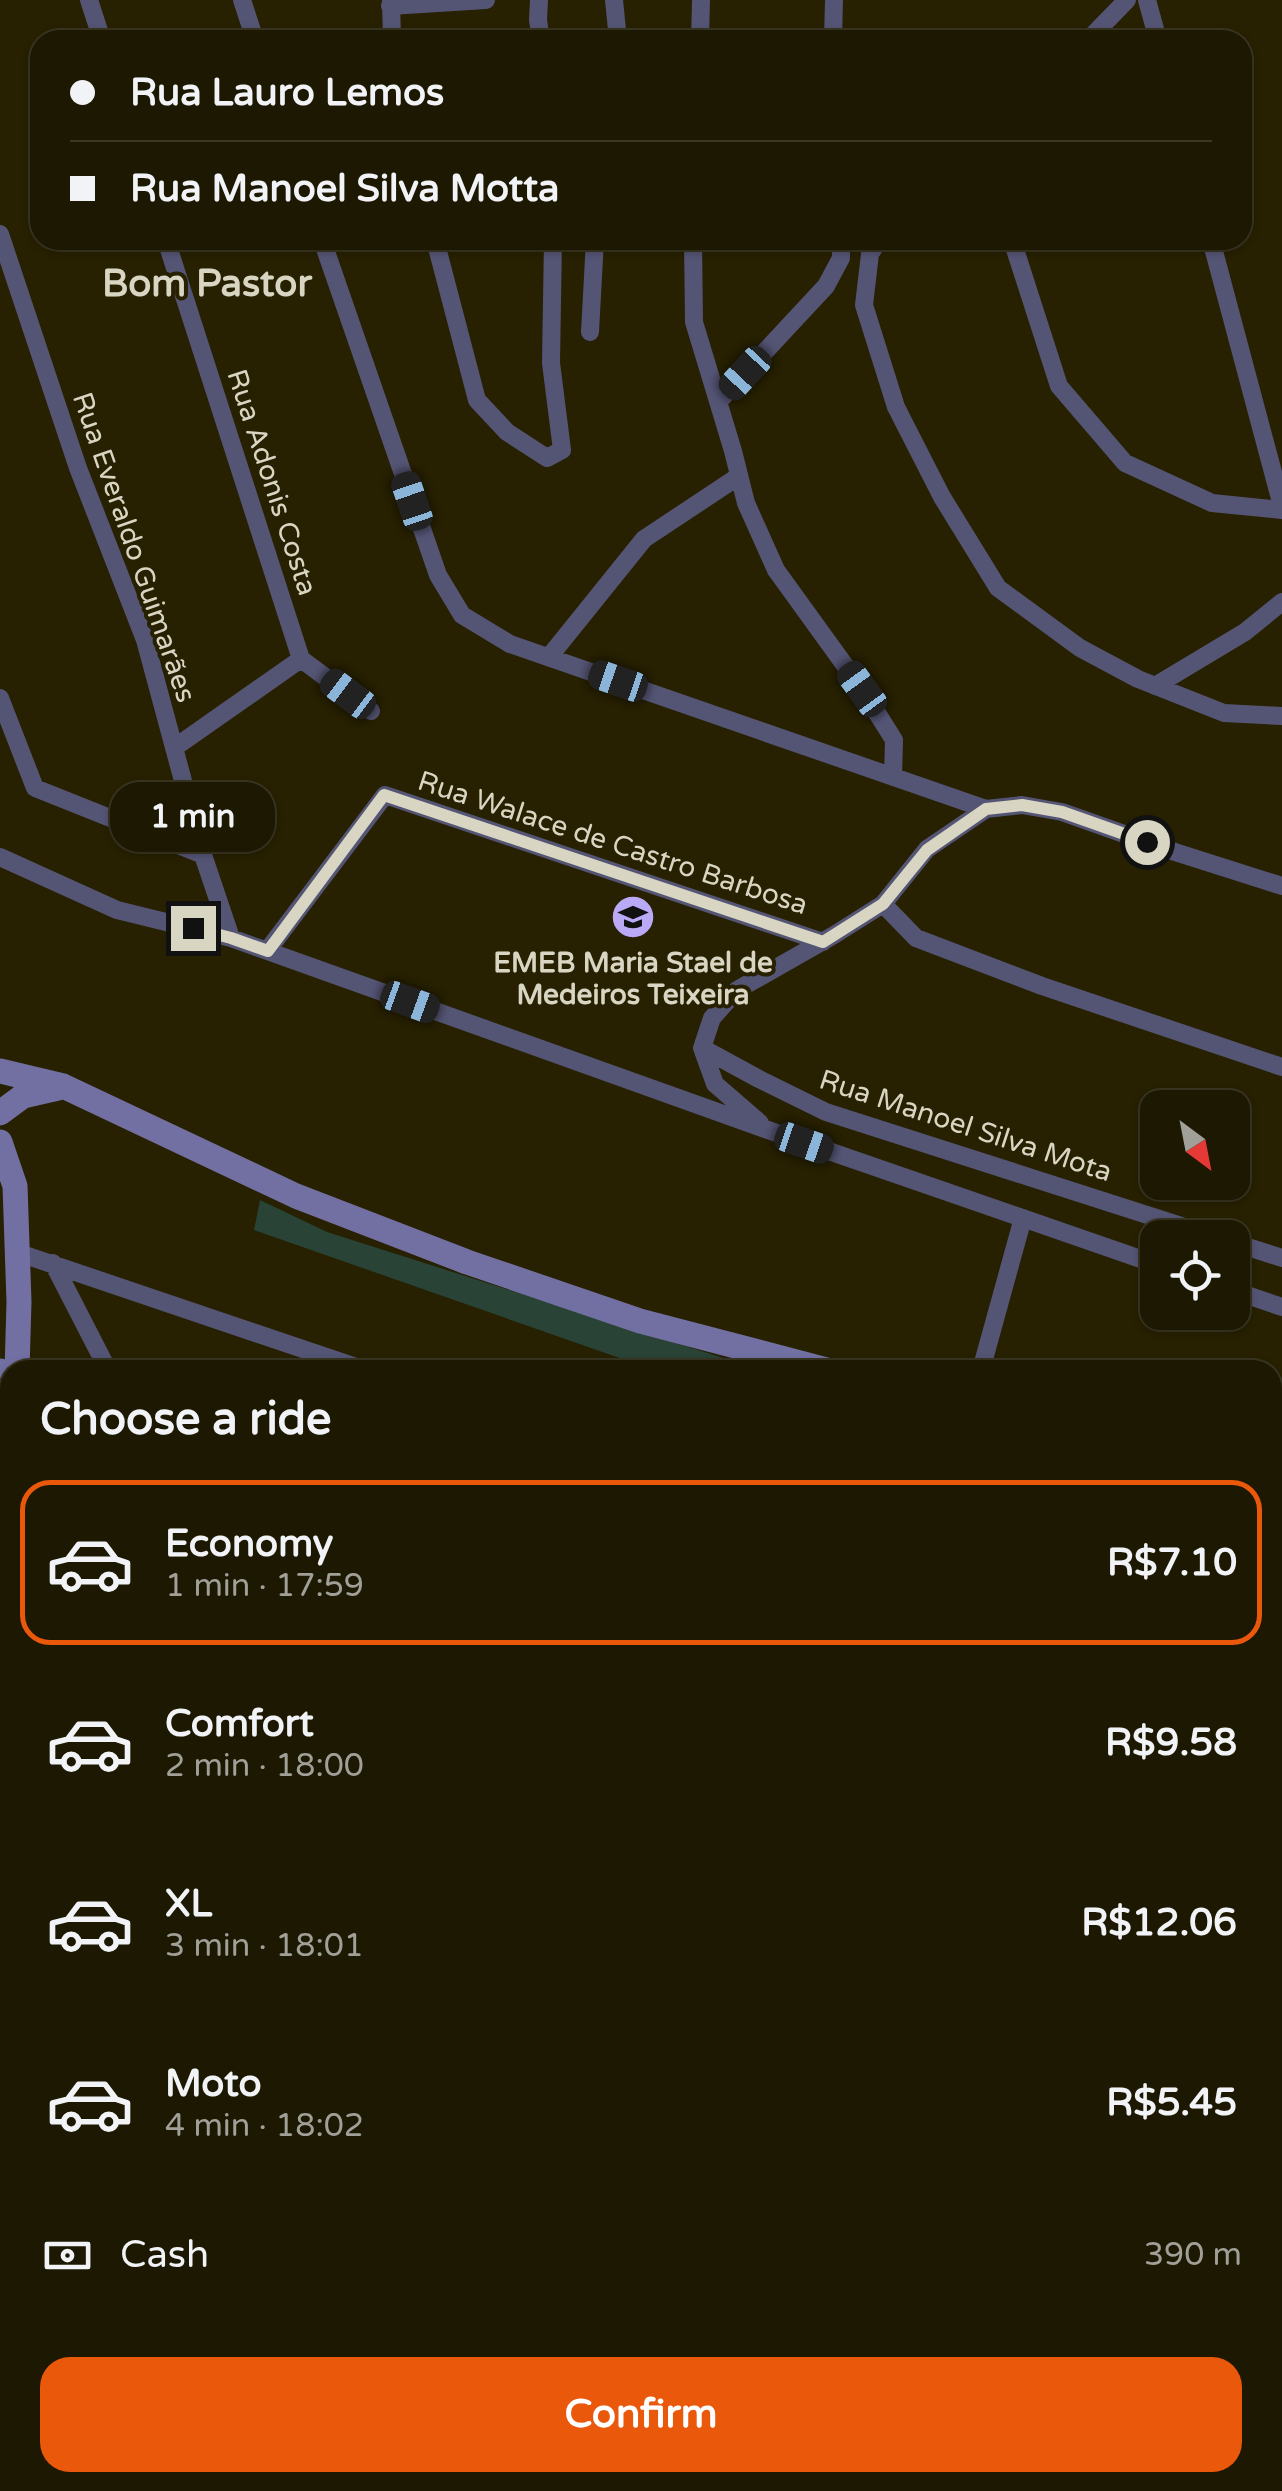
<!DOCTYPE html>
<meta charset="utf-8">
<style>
:root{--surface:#1d1801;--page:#25210b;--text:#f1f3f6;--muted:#a0a099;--line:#3b3723;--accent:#ea580c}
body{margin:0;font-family:"Varela Round",sans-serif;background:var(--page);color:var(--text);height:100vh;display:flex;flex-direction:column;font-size:38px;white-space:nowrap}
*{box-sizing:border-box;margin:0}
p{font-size:32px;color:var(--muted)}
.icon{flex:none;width:55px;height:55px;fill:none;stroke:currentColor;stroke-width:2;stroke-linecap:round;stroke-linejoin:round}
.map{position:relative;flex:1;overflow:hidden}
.details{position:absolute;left:0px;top:1360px;width:1282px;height:1132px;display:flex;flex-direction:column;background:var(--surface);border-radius:30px 30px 0 0;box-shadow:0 2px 8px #0004,0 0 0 2px var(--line)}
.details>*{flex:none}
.guide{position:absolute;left:30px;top:30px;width:1222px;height:220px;border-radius:30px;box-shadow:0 2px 8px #0004,0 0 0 2px var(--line);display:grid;align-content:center;height:220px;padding:0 40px;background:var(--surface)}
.needle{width:65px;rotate:148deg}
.buttons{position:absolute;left:1140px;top:1090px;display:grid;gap:20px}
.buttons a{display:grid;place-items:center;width:110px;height:110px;border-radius:20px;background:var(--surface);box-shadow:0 2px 8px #0004,0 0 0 2px var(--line);font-size:50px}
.end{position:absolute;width:45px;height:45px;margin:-22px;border:12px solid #d9d5c3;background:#111;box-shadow:0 0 0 5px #111}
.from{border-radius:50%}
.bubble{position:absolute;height:70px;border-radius:30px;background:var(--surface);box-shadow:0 2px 8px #0004,0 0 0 2px var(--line);font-size:32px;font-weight:800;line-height:70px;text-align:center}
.car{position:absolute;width:30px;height:60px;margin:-30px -15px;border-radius:12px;box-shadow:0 0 8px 2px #0007;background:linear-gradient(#222 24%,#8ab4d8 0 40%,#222 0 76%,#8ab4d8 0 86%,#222 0)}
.guide b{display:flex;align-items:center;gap:35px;height:95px;font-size:38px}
.guide b+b{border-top:2px solid var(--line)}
.guide i{width:25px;height:25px;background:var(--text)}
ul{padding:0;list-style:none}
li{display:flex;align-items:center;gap:30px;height:165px;margin:0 20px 15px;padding:0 20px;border:5px solid transparent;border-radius:30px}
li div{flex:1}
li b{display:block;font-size:38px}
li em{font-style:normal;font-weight:800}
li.selected{border-color:var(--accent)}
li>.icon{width:90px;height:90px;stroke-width:1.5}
h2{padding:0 40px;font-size:45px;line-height:120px}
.pay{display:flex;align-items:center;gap:25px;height:110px;padding:0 40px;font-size:38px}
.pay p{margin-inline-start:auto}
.button{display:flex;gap:20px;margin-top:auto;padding:20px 40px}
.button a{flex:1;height:115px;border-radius:30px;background:var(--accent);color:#fff;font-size:40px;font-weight:800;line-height:115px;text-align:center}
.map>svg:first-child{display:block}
.green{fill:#294336}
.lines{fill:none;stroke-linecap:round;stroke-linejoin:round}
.street{stroke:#545474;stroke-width:18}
.secondary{stroke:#7270a3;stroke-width:25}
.route{stroke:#d9d5c3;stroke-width:12}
.labels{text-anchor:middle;stroke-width:8;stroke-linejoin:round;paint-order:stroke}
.street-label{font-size:28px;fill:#d9d5c3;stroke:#272001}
.poi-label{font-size:28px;font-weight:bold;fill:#d9d5c3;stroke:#272001}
.district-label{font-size:38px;font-weight:bold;fill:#d9d5c3;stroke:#272001}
</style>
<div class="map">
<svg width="1282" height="2491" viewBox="0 0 1282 2491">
<rect width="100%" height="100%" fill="#272001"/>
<path class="green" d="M260 1200 327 1232 761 1370H654L254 1230Z
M1273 1477 1282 1478V1569L1273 1566Z
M809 2482 832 2491H243L236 2483Z"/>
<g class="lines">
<path class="street" d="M89 0 102 40
M242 0 255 40
M391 0 392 40
M539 0 538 20 541 40
M614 0 618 40
M1147 0 1158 40
M390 6 486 0
M700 40 701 0
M833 40 834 0
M1088 40 1127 0
M0 234 78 468 145 640 203 855 231 938
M166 240 301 659 371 711
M322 240 438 575 462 615 510 644 986 809 1022 805 1062 812 1175 852 1282 886
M435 240 477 400 507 432 547 458 562 450 551 363 553 240
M693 240 694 322 733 451 746 503 776 570 862 689 894 740 893 777
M879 240 870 254 864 305 896 407 942 497 998 588 1080 648 1138 679 1224 713 1282 716
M1012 240 1059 386 1125 463 1212 503 1282 510
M1211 240 1282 506
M590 332 595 240
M718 402 826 286 841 258V240
M549 657 644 539 739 476
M1155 686 1245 632 1282 602
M0 698 35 788 203 855
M174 748 301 659
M0 857 117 910 231 938 768 1130 1158 1265
M883 904 916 938 1042 986 1282 1067
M267 951 385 795 823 942
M702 1048 759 1079 826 1112 1219 1238
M760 1123 715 1084 702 1048 712 1018 737 990 834 935 883 904 927 849 986 809
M1232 1242 1282 1258
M19 1253 365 1370
M53 1263 108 1370
M1232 1290 1282 1307
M981 1370 1023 1218
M1272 1683 1282 1687
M0 1765 10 1756
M1272 1879 1282 1882
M1272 1936 1282 1935
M0 2042 10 2030
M1272 2067 1282 2071
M1272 2249 1282 2252
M1272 2451 1282 2455
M833 2491 836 2482
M1042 2491 1045 2482
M1181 2491 1184 2482"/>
<path class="secondary" d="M0 1071 63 1086 296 1196 467 1262 640 1321 827 1370
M0 1113 23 1096 58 1088
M0 1142 15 1186 19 1302 17 1370
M0 1371 10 1402
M1272 1467 1282 1469
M0 1522 10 1453"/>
</g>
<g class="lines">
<path class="route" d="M193 928 231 938 268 951 384 795 823 942 883 904 927 850 986 809 1022 805 1062 812 1147 842"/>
</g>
<defs>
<g id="school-disc" transform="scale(2.25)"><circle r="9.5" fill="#baaaf6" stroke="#272001"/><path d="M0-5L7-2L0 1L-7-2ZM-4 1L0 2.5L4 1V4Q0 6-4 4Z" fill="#111"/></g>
</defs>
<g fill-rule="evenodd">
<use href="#school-disc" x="633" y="917"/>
</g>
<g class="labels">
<g class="street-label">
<text transform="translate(273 482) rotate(72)" y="10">Rua Adonis Costa</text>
<text transform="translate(135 547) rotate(71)" y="10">Rua Everaldo Guimarães</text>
<text transform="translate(613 842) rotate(18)" y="10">Rua Walace de Castro Barbosa</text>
<text transform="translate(966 1125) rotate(18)" y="10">Rua Manoel Silva Mota</text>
</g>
<g class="poi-label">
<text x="633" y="972">EMEB Maria Stael de<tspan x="633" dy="32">Medeiros Teixeira</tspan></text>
</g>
<g class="district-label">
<text x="207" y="296">Bom Pastor</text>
</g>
</g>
</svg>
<div class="buttons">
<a><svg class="needle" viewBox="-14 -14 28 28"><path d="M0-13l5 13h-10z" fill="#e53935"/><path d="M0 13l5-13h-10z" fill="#a0a099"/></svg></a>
<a><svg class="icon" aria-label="locate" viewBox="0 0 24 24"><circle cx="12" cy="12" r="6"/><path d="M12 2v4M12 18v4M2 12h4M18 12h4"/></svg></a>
</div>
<i class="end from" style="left:1147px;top:842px"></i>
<i class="end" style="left:193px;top:928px"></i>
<div class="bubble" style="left:110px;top:782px;width:165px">1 min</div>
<i class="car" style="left:745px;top:373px;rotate:223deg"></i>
<i class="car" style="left:412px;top:501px;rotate:341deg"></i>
<i class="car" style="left:618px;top:681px;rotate:289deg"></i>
<i class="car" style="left:862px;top:689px;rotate:324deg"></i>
<i class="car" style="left:348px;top:694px;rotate:307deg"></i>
<i class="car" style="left:410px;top:1002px;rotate:110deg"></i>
<i class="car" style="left:804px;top:1143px;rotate:109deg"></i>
<div class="guide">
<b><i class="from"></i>Rua Lauro Lemos</b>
<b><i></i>Rua Manoel Silva Motta</b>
</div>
<section class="details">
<h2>Choose a ride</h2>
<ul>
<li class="selected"><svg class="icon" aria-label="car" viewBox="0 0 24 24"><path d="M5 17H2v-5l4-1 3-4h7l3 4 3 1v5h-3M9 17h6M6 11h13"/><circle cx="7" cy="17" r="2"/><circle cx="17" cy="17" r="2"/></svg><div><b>Economy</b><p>1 min · 17:59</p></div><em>R$7.10</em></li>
<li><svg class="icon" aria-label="car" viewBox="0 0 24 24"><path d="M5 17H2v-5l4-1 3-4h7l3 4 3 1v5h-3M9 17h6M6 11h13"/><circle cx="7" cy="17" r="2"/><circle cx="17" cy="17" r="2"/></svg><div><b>Comfort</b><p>2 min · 18:00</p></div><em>R$9.58</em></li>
<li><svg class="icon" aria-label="car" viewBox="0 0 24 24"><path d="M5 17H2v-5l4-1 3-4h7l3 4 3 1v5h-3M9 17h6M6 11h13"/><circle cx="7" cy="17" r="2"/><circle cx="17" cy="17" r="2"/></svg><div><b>XL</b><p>3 min · 18:01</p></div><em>R$12.06</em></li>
<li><svg class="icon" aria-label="car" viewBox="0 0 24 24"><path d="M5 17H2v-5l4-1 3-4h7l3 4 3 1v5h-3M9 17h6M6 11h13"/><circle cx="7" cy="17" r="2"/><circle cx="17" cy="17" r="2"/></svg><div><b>Moto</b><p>4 min · 18:02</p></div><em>R$5.45</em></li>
</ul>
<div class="pay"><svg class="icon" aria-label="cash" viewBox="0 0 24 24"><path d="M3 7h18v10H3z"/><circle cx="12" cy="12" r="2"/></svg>Cash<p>390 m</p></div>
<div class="button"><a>Confirm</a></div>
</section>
</div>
